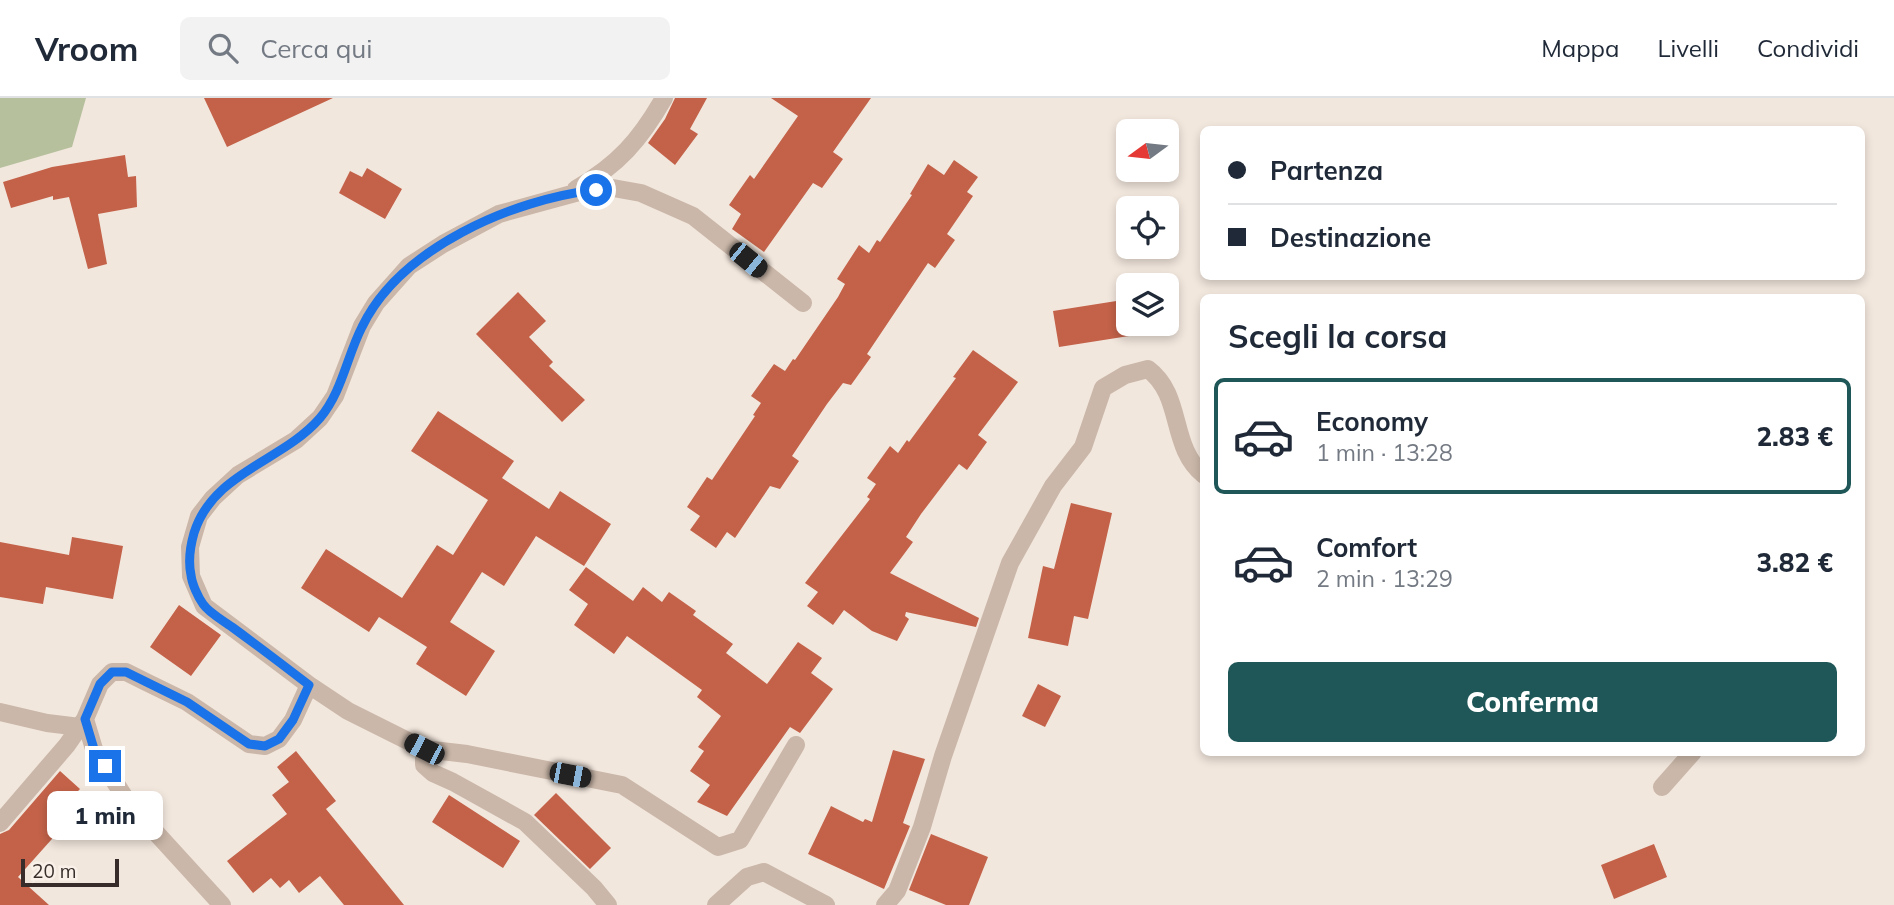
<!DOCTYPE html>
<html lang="it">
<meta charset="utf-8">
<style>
:root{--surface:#fff;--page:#f2f2f3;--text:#1f2937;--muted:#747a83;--line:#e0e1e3;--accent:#1f5657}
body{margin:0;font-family:Mulish,sans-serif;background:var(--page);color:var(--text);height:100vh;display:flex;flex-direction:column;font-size:26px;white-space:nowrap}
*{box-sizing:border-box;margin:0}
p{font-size:23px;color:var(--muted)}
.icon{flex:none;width:38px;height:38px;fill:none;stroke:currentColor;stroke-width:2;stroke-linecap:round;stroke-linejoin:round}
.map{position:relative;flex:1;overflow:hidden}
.panel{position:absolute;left:1200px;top:196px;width:665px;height:462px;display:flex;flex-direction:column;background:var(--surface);border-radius:10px;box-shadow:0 4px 10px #0003}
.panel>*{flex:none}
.guide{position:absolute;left:1200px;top:28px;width:665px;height:154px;border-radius:10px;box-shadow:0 4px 10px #0003;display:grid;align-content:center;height:154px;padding:0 28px;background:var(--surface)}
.needle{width:46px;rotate:255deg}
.controls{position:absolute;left:1116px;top:21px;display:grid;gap:14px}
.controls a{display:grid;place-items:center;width:63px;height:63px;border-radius:10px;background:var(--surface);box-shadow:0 4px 10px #0003;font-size:35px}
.scale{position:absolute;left:21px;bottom:18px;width:98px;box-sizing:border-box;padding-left:7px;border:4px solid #372c29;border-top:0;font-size:19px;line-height:24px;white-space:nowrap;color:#372c29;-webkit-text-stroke:5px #f9f1e9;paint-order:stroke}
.end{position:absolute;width:32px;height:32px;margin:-16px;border:9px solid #1a73e8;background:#fff;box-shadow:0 0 0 4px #fff}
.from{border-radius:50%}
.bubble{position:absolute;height:49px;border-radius:10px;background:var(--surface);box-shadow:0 4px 10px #0003;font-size:23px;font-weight:800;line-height:49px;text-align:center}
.car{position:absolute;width:21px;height:42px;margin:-21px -10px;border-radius:9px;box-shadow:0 0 5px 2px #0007;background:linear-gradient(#222 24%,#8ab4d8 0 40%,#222 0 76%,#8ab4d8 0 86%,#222 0)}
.guide b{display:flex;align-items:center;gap:24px;height:66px;font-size:26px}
.guide b+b{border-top:2px solid var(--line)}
.guide i{width:18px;height:18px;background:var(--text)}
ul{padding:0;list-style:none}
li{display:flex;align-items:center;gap:21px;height:116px;margin:0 14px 10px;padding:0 14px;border:4px solid transparent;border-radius:10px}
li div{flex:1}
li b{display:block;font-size:26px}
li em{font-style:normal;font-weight:800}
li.selected{border-color:var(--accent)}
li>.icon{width:63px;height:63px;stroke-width:1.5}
h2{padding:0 28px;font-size:32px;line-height:84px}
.action{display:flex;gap:14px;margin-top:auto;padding:14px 28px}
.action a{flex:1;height:80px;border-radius:10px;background:var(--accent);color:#fff;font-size:28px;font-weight:800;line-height:80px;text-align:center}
header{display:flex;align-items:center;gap:42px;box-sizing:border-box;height:98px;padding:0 35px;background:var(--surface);border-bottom:2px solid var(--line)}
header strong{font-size:33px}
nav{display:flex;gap:38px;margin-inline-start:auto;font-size:24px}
.search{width:490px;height:63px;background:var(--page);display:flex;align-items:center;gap:18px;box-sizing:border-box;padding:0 24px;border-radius:10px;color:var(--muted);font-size:26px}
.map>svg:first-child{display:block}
.green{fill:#b6c09d}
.building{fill:#c36249}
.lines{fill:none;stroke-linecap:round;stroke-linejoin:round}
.street{stroke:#cab7a9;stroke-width:18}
.route{stroke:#1a73e8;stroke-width:9}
</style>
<header>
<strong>Vroom</strong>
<div class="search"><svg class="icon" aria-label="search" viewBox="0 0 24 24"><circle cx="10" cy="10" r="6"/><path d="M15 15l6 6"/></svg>Cerca qui</div>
<nav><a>Mappa</a><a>Livelli</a><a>Condividi</a></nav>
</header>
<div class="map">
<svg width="1894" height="807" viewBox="0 0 1894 807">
<rect width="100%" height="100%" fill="#f2e7dd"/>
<path class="green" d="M0 0H86L72 49 0 70Z"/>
<path class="building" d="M204 0H333L227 49Z
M675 0H707L690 31 698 36 675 67 648 45 665 21Z
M771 0H871L833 54 843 61 822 90 813 85 764 154 732 131 741 116 729 107 750 77 754 81 798 18Z
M125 57 128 79 136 78 137 109 98 116 107 166 88 171 69 99 53 102V98L11 110 3 84 52 69Z
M954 62 978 79 967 94 973 98 947 136 955 142 935 170 928 165 867 256 871 259 851 287 843 285 827 306 792 358 799 363 780 391 770 388 735 440 727 434 716 450 690 432 700 418 687 409 707 379 712 382 755 318 753 317 761 305 751 298 774 266 785 273 793 261 795 262 838 199 845 186 837 181 859 147 869 155 877 142 880 144 912 97 910 96 928 66 944 77Z
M367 70 402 91 385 121 339 95 350 73 362 79Z
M518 194 546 223 529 239 553 264 549 268 585 302 562 324 476 236Z
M1129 201V238L1059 249 1053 213Z
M973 252 1018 284 978 337 987 344 967 372 959 366 921 416 906 439 913 444 890 475 979 520 976 529 906 514 905 518 909 521 897 543 872 533 844 512 833 527 807 508 818 494 805 485 870 401 867 399 876 386 867 380 890 348 898 355 907 342 909 344 956 280 953 279Z
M438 313 514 363 502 380 549 411 560 393 611 426 584 468 536 438 504 488 482 474 450 524 495 553 466 598 416 566 427 549 379 519 369 534 301 490 326 451 402 500 437 447 453 457 488 402 411 353Z
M1071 405 1112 415 1088 521 1074 518 1068 548 1028 540 1043 468 1054 471Z
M72 439 123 448 113 501 46 489 43 506 0 499V444L69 457Z
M586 469 633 503 643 489 662 504 669 494 696 513 693 517 733 546 726 555 767 586 798 544 822 560 811 575 833 591 800 635 790 629 727 718 697 704 710 687 690 673 704 653 698 649 721 618 697 599 702 592 627 538 614 556 574 527 588 506 569 492Z
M179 507 221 537 191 578 150 549Z
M1038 586 1061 598 1045 629 1022 618Z
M893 652 925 661 903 725 910 728 884 791 808 756 831 708 863 724 865 721 872 724Z
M296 653 336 703 326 711 404 807H344L320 778 299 795 289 782 280 790 271 780 253 795 227 763 287 716 272 697 289 684 277 669Z
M60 673 80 691 63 709 69 714 65 719 68 723 18 779 49 807H0V736L9 732Z
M556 695 611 750 590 771 534 717Z
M449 697 520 743 503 770 432 724Z
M931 736 988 759 969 807H946L909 792Z
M1654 746 1667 779 1614 801 1601 767Z"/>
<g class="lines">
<path class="street" d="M576 91C618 67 640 42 664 0
M0 614 47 625 80 629
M796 647 740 742 718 749 622 687 467 656 424 651 348 613 309 587 204 508 191 478 190 449 199 418 213 400 238 377 296 342 320 320 335 298 362 228 376 205 409 168 443 146 499 116 579 94 613 90 641 95 693 118 803 205
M424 651V667L433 675 453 684 525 724 594 790 608 807
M1662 689 1693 654
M0 725 67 647 85 621
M222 807 127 703 94 651 85 621 100 586 112 574H126L146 584 187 604 249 646 265 648 279 641 293 622 309 587
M716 807 747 779 764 774 826 807
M885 807 897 793 922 729 943 658 1010 465 1053 388 1083 349 1103 290 1125 277 1148 271C1184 298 1169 349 1204 377"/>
</g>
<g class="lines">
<path class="route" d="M105 668 94 651 85 621 100 586 112 574H126L187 604 249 646 265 648 279 641 293 622 309 587C283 567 258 548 232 529 224 523 209 515 203 506 198 499 192 486 191 477 188 463 190 449 194 435 213 374 282 364 320 320 342 294 347 258 362 229 400 150 513 101 596 92"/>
</g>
</svg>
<div class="controls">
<a><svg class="needle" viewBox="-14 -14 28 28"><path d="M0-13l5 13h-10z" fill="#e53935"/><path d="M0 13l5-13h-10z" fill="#747a83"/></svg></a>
<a><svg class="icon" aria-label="locate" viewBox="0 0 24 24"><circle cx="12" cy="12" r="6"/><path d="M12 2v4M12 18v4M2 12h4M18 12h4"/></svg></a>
<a><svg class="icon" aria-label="layers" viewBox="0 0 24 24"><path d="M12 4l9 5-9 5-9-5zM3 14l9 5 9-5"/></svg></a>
</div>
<div class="scale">20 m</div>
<i class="end from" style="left:596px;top:92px"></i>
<i class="end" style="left:105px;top:668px"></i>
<div class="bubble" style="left:47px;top:693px;width:116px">1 min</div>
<i class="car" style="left:748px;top:162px;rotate:129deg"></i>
<i class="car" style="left:424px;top:651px;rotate:297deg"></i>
<i class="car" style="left:570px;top:677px;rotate:101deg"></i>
<div class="guide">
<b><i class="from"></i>Partenza</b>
<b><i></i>Destinazione</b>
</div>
<section class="panel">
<h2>Scegli la corsa</h2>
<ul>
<li class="selected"><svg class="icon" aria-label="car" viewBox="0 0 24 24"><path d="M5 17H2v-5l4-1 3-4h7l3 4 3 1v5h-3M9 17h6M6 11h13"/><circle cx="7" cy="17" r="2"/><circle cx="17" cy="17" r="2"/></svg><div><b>Economy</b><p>1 min · 13:28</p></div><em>2.83 €</em></li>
<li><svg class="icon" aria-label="car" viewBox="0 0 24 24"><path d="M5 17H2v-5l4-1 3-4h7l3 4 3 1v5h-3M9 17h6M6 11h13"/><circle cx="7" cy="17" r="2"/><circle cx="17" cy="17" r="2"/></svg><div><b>Comfort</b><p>2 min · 13:29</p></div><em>3.82 €</em></li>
</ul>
<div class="action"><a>Conferma</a></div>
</section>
</div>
